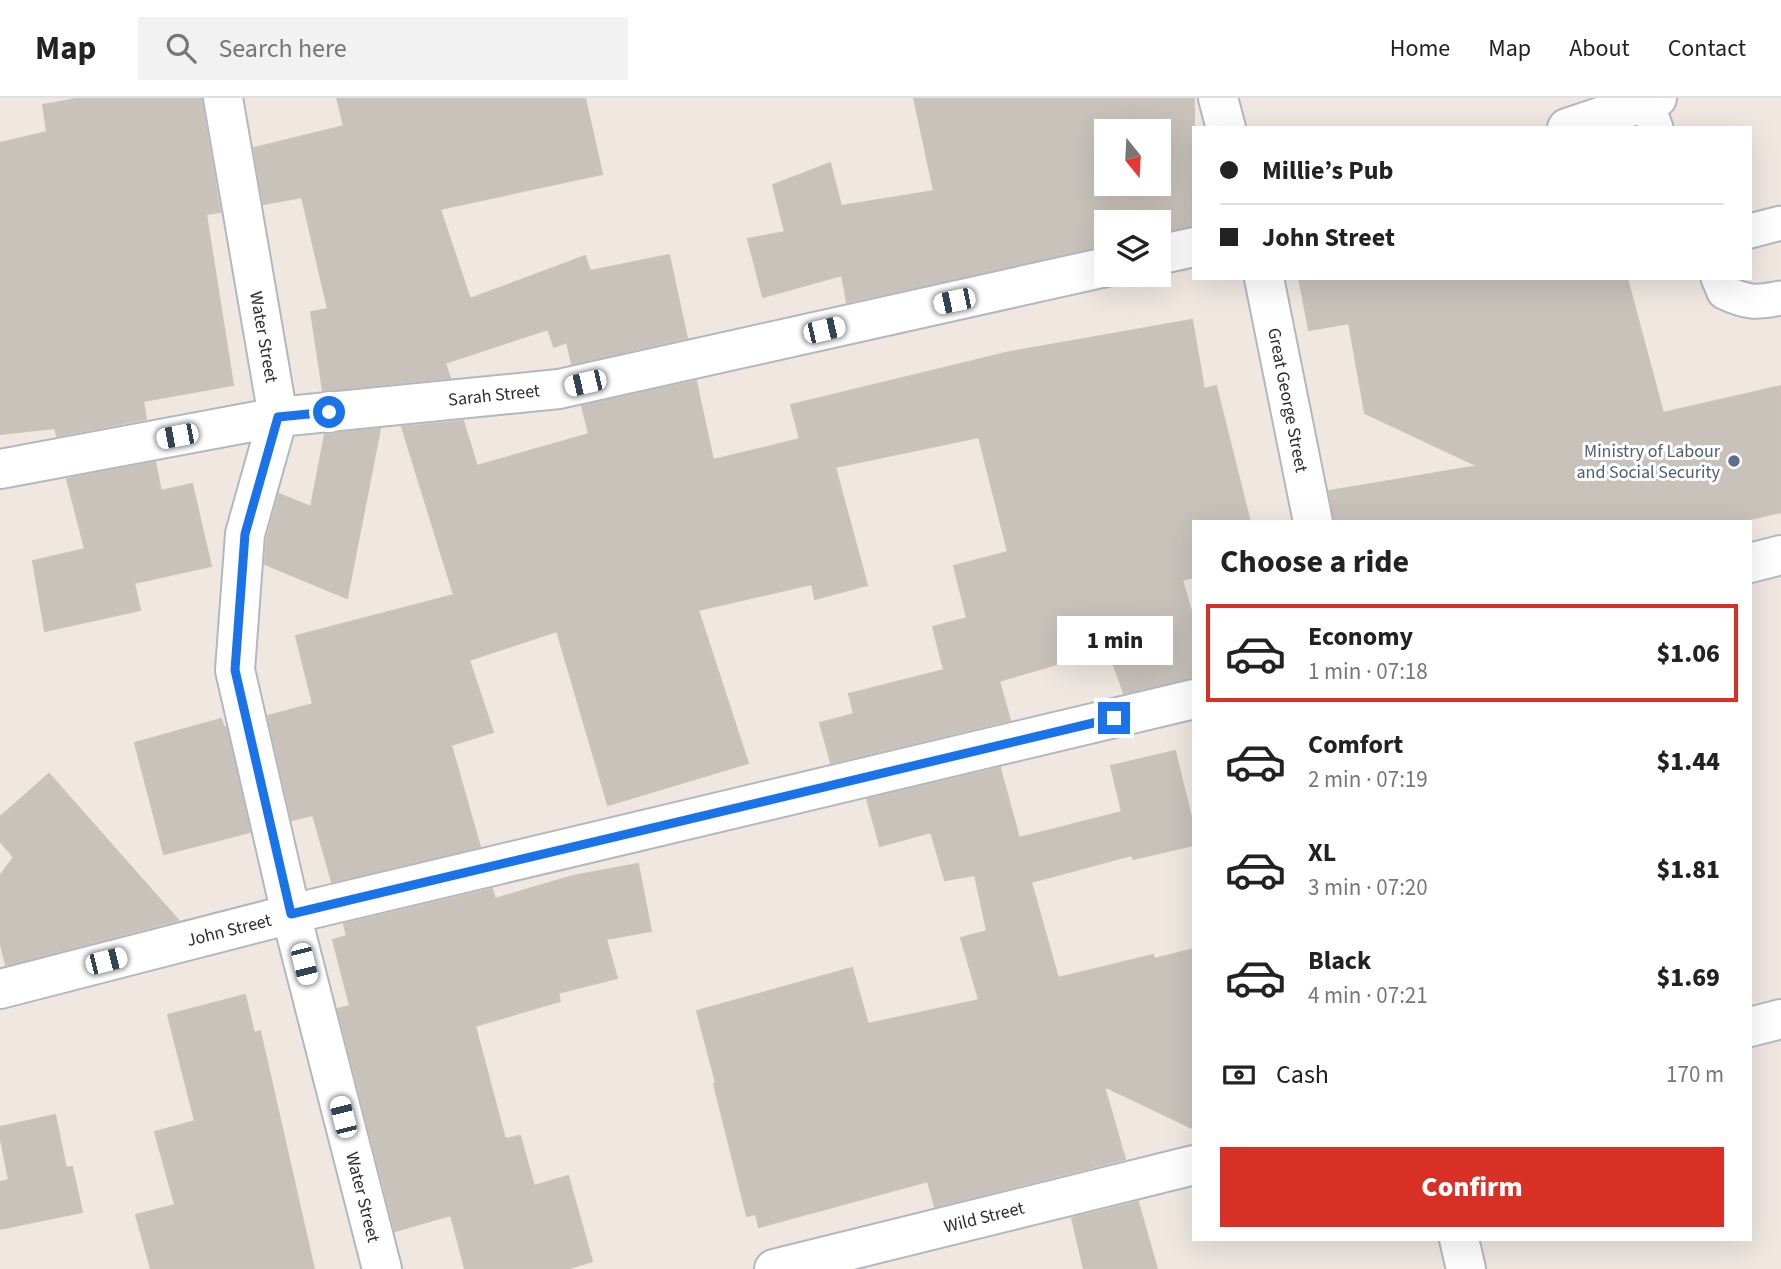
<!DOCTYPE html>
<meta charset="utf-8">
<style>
:root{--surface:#fff;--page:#f2f2f2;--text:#222;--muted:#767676;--line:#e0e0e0;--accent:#d93025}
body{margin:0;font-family:"Source Sans 3",sans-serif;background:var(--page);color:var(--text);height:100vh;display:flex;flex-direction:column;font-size:26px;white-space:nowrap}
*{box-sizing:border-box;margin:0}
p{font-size:23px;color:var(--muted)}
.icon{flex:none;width:38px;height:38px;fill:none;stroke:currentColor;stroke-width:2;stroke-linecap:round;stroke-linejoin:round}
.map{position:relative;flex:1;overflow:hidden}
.side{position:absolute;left:1192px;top:422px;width:560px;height:721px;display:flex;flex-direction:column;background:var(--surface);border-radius:0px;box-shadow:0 7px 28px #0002}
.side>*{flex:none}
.banner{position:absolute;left:1192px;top:28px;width:560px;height:154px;border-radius:0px;box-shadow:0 7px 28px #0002;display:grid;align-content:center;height:154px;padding:0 28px;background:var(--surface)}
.needle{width:46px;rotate:162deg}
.tools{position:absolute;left:1094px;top:21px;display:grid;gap:14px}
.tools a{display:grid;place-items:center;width:77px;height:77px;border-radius:0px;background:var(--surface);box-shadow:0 7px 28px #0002;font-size:35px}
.end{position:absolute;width:32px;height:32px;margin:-16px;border:9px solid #1a73e8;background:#fff;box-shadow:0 0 0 4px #fff}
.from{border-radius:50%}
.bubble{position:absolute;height:49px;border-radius:0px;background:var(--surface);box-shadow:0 7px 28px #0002;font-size:23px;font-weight:800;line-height:49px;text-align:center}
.car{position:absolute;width:21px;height:42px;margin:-21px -10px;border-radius:9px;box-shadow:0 0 5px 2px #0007;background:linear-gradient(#fff 24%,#345 0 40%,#fff 0 76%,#345 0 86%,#fff 0)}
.banner b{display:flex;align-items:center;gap:24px;height:66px;font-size:26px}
.banner b+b{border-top:2px solid var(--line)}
.banner i{width:18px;height:18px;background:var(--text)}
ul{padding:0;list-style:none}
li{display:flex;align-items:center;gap:21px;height:98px;margin:0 14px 10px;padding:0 14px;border:4px solid transparent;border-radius:0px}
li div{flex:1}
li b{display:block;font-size:26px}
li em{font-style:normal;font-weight:800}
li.current{border-color:var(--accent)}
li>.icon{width:63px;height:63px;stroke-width:1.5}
h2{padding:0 28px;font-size:32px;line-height:84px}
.pay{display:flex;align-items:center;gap:18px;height:77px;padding:0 28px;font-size:26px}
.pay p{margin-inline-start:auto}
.button{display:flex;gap:14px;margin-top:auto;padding:14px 28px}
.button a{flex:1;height:80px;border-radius:0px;background:var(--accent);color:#fff;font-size:28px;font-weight:800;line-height:80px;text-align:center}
header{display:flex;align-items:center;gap:42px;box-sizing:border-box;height:98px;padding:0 35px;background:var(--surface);border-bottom:2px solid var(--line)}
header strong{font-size:33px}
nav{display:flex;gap:38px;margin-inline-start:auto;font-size:24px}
.search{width:490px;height:63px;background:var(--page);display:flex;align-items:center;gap:18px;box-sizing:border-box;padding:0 24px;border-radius:0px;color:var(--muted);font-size:26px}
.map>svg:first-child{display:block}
.building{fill:#c8c2bb;stroke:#cbc3b9;stroke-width:2;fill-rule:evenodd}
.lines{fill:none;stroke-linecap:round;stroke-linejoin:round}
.lane-casing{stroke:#b3b7c1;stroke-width:37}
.street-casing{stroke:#b3b7c1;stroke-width:42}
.lane{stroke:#fff;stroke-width:33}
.street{stroke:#fff;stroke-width:38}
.route{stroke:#1a73e8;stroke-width:9}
.service-dot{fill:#5c6f8a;stroke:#fff;stroke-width:2.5}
.labels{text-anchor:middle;stroke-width:6;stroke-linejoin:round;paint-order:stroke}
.street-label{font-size:18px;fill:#2d2d2d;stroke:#fff}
.service-label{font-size:18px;fill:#4e5e75;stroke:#fff;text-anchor:end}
</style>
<header>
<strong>Map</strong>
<div class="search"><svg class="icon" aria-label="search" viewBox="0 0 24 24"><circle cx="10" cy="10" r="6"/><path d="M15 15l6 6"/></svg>Search here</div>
<nav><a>Home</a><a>Map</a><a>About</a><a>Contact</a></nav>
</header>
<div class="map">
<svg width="1781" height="1171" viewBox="0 0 1781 1171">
<rect width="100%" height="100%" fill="#efe7e0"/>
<path class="building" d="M81 0H201L220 114 206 116 233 287 143 303 146 321 57 338 55 330 0 336V45L47 34 43 7Z
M337 0H585L602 76 440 111 470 201 585 158 590 173 669 157 687 240 572 266 567 244 554 249 548 231 445 265 450 280 389 286V284L388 286 323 293 311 214 328 211 302 99 263 106 254 50 344 28Z
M914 0H1194V128L1158 134V124H1106V148L847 204 842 177 763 199 748 141 785 134 773 87 830 65 841 108 934 93ZM1106 33H1158V86H1106Z
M1299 180H1627L1663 315 1781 288V414L1738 424H1334L1329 393 1478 368 1365 315 1349 225 1309 232Z
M1192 222 1204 291 1216 288 1250 424H1194V479L1182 482 1194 523V580L1124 595 1108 551 999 583 1010 622 831 665 820 625 854 616 849 596 944 572 933 529 967 520 954 468 1008 454 979 339 835 369 867 487 815 501 812 486 698 512 748 665 608 707 557 533 469 562 493 634 451 647 480 749 332 784 313 717 292 722 268 618 313 606 296 538 454 497 402 329 463 323 477 368 589 336 582 308 696 283 713 362 800 341 791 307 1010 254Z
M380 331 347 500 265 466 267 440 279 396 311 409 325 336Z
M155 364 161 393 192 386 211 468 134 485 140 512 45 533 33 463 85 451 67 381Z
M221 621 224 630 226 629 250 734 164 756 135 645Z
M1175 653 1194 731V747L1133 761 1132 757 1031 784 1058 880 1153 857 1154 861 1194 851V1031L1104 988 1125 1061 935 1109 928 1083 759 1129 756 1116 747 1118 714 986 716 985 697 913 852 870 868 926 979 902 961 840 987 833 975 777 945 782 931 734 880 748 867 701 1000 670 1019 740 1122 714 1111 668Z
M49 676 178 822 6 867 0 843V778L14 759 0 743V719Z
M638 766 651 833 606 841 617 880 558 895 560 903 475 928 505 1041 520 1038 534 1088 568 1078 592 1163 567 1171H465L451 1117 395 1133 338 911 350 908 333 842 347 838 344 826 492 791 495 801 573 778Z
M245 897 254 935 260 933 314 1171H151L136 1117 175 1107 155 1034 195 1023 168 917Z
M55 1017 66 1070 72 1069 82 1114 0 1131V1084L9 1082 0 1037V1029Z
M1138 1104 1157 1171H1084L1072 1120Z"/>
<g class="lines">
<g class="lane-casing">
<path id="lane" d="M1646 3 1656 30
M1750 133 1781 125
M1718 180 1724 194C1747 205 1756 205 1781 200"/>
</g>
<g class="street-casing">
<path id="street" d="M223 0 278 319 245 436 235 572 291 816 382 1171
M1218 0 1226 30
M1567 30 1657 0
M1158 157 1194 149
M1264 180 1313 424
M0 371 278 319 559 291 1106 169
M1750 465 1781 457
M0 891 291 816 1194 601
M1750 929 1781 921
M1459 1141 1466 1171
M774 1171 1194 1067"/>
</g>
<use href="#lane" class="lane"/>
<use href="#street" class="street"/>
</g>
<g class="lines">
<path class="route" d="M329 314 278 319 245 436 235 572 291 816 1114 620"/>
</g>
<circle class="service-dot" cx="1734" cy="363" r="7"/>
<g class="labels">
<g class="street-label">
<text transform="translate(264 239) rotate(80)" y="6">Water Street</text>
<text transform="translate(494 297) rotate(-6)" y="6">Sarah Street</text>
<text transform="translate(1288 302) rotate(79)" y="6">Great George Street</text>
<text transform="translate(229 832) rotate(-14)" y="6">John Street</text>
<text transform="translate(363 1099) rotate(76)" y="6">Water Street</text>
<text transform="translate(984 1119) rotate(-14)" y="6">Wild Street</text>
</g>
<g class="service-label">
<text x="1720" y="359">Ministry of Labour<tspan x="1720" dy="21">and Social Security</tspan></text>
</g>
</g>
</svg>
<div class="tools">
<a><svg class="needle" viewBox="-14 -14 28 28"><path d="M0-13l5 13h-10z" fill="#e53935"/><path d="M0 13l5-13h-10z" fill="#767676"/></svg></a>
<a><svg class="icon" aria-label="layers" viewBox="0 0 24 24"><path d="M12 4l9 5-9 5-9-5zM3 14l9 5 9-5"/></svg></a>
</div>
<i class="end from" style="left:329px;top:314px"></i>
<i class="end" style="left:1114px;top:620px"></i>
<div class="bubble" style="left:1057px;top:518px;width:116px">1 min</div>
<i class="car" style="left:954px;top:203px;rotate:258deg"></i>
<i class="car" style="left:824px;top:232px;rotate:77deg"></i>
<i class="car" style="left:585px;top:285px;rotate:257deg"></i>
<i class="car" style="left:177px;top:338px;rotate:259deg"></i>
<i class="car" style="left:106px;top:863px;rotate:76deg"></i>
<i class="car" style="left:304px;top:866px;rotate:166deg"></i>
<i class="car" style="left:343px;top:1019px;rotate:346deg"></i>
<div class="banner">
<b><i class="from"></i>Millie’s Pub</b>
<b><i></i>John Street</b>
</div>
<section class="side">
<h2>Choose a ride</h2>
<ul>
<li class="current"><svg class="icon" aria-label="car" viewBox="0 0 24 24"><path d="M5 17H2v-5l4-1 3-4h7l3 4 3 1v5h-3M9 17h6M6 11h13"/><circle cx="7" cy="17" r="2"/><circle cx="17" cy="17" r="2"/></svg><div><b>Economy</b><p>1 min · 07:18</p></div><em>$1.06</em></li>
<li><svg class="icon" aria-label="car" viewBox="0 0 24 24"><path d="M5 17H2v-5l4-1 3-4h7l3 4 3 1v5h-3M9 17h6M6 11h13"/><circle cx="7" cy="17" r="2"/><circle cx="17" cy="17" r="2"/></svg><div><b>Comfort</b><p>2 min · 07:19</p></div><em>$1.44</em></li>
<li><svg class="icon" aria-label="car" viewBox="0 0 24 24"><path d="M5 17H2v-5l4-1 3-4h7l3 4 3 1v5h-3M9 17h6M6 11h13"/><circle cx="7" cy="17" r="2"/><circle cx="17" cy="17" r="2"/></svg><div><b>XL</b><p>3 min · 07:20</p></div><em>$1.81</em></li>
<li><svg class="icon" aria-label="car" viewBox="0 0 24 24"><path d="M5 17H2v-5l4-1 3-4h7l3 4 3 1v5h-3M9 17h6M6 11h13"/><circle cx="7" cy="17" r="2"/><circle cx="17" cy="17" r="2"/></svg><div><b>Black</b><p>4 min · 07:21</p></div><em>$1.69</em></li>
</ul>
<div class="pay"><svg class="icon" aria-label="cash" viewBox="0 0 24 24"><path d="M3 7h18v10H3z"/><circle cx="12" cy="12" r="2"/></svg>Cash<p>170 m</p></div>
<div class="button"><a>Confirm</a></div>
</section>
</div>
